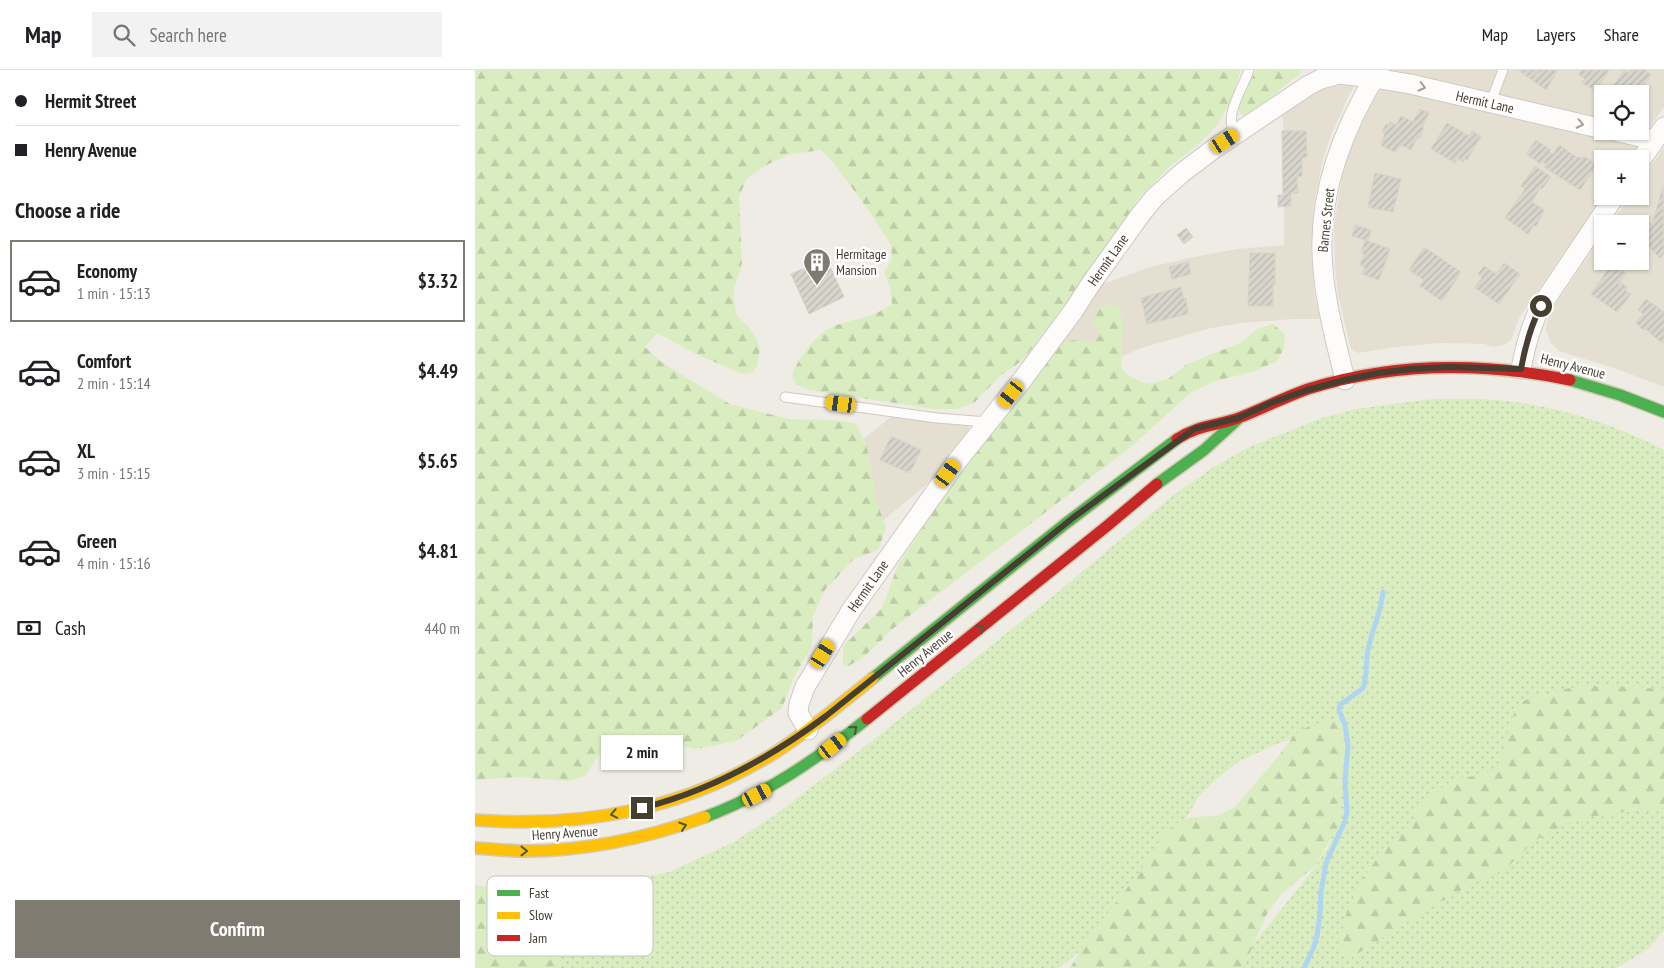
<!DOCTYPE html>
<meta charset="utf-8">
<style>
:root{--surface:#fff;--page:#f2f2f2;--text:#202124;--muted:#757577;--line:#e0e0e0;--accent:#807b70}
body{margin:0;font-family:"PT Sans Narrow",sans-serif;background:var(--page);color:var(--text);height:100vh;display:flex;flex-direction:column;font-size:19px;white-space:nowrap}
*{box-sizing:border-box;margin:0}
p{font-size:16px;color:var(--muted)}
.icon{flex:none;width:28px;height:28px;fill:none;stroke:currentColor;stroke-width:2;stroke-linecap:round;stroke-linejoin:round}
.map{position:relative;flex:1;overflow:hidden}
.drawer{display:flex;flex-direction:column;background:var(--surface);width:475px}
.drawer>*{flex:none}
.guide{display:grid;align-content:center;height:110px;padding:0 15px;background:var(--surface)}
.fabs{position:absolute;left:1119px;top:15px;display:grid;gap:10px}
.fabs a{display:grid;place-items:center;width:55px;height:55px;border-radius:0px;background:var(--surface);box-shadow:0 1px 4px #0004;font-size:25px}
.end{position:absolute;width:22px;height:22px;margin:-11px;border:6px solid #453e31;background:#fff;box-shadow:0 0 0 2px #fff}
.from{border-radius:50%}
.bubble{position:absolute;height:35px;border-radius:0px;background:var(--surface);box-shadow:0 1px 4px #0004;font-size:16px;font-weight:600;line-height:35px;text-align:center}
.car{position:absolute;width:15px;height:30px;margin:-15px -8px;border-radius:6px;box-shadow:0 0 4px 1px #0007;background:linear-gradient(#f5c518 24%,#345 0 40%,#f5c518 0 76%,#345 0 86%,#f5c518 0)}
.guide b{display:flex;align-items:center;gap:18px;height:48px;font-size:19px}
.guide b+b{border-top:1px solid var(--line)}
.guide i{width:12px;height:12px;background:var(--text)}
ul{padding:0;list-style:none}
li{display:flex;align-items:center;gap:15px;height:82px;margin:0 10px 8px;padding:0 5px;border:2px solid transparent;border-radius:0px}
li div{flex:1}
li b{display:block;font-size:19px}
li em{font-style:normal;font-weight:600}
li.active{border-color:var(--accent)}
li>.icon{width:45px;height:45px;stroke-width:1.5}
h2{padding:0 15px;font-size:22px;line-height:60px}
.pay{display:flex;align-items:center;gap:12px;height:55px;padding:0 15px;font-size:19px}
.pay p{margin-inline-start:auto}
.action{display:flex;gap:10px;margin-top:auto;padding:10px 15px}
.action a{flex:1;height:58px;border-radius:0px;background:var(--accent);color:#fff;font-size:20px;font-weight:600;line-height:58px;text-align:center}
header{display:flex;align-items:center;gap:30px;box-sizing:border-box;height:70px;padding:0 25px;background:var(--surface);border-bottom:1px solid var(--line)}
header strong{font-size:24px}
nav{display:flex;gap:28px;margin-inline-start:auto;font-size:18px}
.search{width:350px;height:45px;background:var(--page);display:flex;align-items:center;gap:12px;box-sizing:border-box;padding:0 18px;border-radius:0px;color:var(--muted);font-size:19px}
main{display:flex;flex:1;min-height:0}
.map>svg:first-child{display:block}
.residential{fill:#e4dfd1}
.grass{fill:url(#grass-dots)}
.forest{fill:url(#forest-firs)}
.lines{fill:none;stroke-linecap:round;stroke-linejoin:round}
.stream{stroke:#b0d5f2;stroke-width:5}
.building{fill:url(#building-hatch);stroke:#d7d3cb}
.lane-casing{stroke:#cdcac3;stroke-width:11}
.street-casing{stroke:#cdcac3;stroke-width:21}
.fast-casing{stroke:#d4cab0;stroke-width:14}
.slow-casing{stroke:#d4cab0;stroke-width:14}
.jam-casing{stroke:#d4cab0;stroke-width:14}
.lane{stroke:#fdfcfb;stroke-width:9}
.street{stroke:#fdfcfb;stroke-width:19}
.fast{stroke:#4caf50;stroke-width:11}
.slow{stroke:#ffc107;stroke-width:11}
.jam{stroke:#c62828;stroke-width:11}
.oneway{stroke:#a19d96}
.oneway2{stroke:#475a39}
.route{stroke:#453e31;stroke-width:6}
.labels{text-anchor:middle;stroke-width:5;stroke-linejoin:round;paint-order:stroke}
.street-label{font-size:14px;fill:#453e31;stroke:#fff}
.poi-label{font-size:14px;fill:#453e31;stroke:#fff;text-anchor:start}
.key{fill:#fff;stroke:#c7c5c1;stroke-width:1}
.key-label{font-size:14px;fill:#453e31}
</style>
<header>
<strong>Map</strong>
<div class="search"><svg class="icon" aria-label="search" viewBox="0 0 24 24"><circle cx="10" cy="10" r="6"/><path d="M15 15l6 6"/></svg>Search here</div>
<nav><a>Map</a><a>Layers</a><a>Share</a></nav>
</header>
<main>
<section class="drawer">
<div class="guide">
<b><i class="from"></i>Hermit Street</b>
<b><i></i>Henry Avenue</b>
</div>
<h2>Choose a ride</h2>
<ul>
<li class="active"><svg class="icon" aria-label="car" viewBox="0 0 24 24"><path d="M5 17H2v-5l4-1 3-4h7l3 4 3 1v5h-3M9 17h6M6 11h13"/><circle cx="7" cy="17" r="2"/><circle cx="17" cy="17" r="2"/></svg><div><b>Economy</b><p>1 min · 15:13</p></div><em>$3.32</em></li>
<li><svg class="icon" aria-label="car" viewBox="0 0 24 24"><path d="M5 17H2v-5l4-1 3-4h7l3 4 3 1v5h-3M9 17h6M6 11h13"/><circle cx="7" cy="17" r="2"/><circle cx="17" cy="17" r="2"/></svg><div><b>Comfort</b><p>2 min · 15:14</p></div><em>$4.49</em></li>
<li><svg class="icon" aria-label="car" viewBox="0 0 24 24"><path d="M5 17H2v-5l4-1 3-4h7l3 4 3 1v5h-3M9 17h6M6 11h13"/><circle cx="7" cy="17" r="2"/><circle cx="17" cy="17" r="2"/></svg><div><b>XL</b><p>3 min · 15:15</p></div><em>$5.65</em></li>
<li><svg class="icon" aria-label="car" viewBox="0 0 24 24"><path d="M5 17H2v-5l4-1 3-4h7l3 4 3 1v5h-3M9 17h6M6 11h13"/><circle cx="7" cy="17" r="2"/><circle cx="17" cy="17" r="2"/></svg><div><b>Green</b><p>4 min · 15:16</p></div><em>$4.81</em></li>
</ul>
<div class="pay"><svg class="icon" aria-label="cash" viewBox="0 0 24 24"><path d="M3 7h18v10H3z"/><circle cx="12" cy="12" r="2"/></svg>Cash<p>440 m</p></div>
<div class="action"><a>Confirm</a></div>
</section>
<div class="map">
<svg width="1189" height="898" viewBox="0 0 1189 898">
<defs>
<pattern id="grass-dots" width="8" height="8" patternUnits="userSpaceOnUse" patternTransform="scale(1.25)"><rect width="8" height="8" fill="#daedc1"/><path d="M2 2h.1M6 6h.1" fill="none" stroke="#bccca6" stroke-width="1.8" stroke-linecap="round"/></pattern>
<pattern id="forest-firs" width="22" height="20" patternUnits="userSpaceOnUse" patternTransform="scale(1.25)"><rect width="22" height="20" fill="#daedc1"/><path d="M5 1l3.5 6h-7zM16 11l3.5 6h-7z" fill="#bccca6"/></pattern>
<pattern id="building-hatch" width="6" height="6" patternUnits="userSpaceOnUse" patternTransform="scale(1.25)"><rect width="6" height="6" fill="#d8d5cd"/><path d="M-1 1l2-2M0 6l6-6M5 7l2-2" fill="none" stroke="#bbb8b0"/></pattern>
</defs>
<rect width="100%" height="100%" fill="#efece5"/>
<path class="residential" d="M917 0H1189V37L1172 61H1165V24H1128L1127 53 915 3Z
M857 10 881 14 874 25 855 68 848 89 839 133 836 182 840 228 845 249H818L767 253 736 258 666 278 614 301 519 353 620 217 675 197 714 188 762 179 809 175V67L807 39Z
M907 17 1114 61 1163 75 1154 89H1128V126L1044 248 1036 270 1030 274 1021 277 1014 276 1010 274 965 273 921 277 883 283 876 279 863 224 860 197 859 155 867 107 874 81 895 36Z
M1189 77V317L1142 299 1084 281 1075 272 1071 259 1074 245 1077 239 1127 166 1128 191H1165V154H1136L1155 126H1165V112Z
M416 347 492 356 496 359 467 402 372 480 326 419Z"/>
<path class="grass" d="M957 329C979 329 1001 328 1022 330 1080 335 1138 353 1189 380V861L1173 879 1142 898H759L834 805 853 778 866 741 827 665 801 674 763 692 740 710 724 726 709 752 620 869 584 898H70L81 863 105 820 194 802 257 773 300 745 397 671 583 522 696 427 734 400 772 378 847 348 881 339Z"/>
<path class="forest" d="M0 0H766L755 32 743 54 724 74 694 97 662 130 643 161 607 213 548 290 526 305 500 332 483 339H459L334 320 321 314 317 306C323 287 343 261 362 255 382 248 400 247 417 234L415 218 409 202 417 190 416 175 392 138 358 92 346 80 311 85 292 95 272 108 264 127 267 193 259 220V231L262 246 275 258 281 268 285 279 282 296 278 302 270 304 265 303 221 284 182 263 170 277 186 292 255 334 314 349 356 350 380 353 391 373 402 432 411 458 403 480 379 489 350 520 338 546 337 575 319 607 307 638 261 671 221 679 156 666 136 672 121 689 110 706 94 711 44 707 0 710Z
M781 0H827L825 4C805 18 790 36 768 46L762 38Z
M634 234 644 238 648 254 646 297 654 306 672 314 693 309 712 294 767 272 782 259 798 254 810 264 809 278 801 292 776 302 737 312 714 324 656 377 420 557 389 587 372 597 368 594V576L407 538 423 495 502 377 586 272 600 270 616 273 625 266 618 250 624 239Z
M1114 615C1139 619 1164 614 1189 621V738L1156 741 1114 747 1096 752 1075 762 1059 771 1039 791 1025 803 1003 811 951 840 874 889 866 884 864 874 872 841 887 810 910 777 935 753 942 742 953 729 980 708 1002 706 1023 698 1032 670 1033 657 1044 633 1062 625 1075 624 1090 619Z
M856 649H863L869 656 870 670 865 753 840 796 805 825 792 844 768 898H595L613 868 664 803 689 763 702 753 716 747 742 746 760 737 802 688 820 664 830 658Z
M0 815 93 828 78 877 86 898H0Z"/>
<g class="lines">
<path class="stream" d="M829 898 838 879 842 866 845 844 846 822 851 793 870 751 872 742 870 711 873 675 870 655 864 640 865 635 888 618 889 615C892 604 891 591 893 580 897 560 906 542 908 522"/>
</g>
<path class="building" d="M1045 0H1064L1057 10 1044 1Z
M1064 0H1083L1071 20 1057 10Z
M1106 0H1134L1121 21 1107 13 1110 9 1103 4Z
M1149 0 1153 3 1155 0H1170L1176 5 1163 24H1139L1135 21Z
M945 39 954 43 947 57 949 58 944 69 942 68 936 80 926 75 920 82 907 76 906 73 910 63 907 62 911 54 913 55 915 52 921 55 926 46 938 52Z
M972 53 994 66 997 61 1006 66 992 90 989 89 988 92 983 88 980 93 956 79Z
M807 61H831L832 87 827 88V106L822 107 823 123H816V136L803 137V125H808Z
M1061 70 1076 80 1074 82 1078 84 1084 75 1103 88 1105 87 1108 89 1109 86 1122 95 1105 120 1069 97 1071 94 1068 92 1066 94 1051 84Z
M1060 96 1076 107 1067 119 1065 118 1057 132 1069 140 1061 157 1059 155 1053 164 1030 148 1050 119 1046 116Z
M900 103 926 109 918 142 893 137Z
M1188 116 1189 184 1185 188 1165 168V154H1159L1166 146 1177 155Z
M880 155 896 160 893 171 877 166Z
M711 158 718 167 709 174 702 165Z
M890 170 915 179 904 210 887 204 890 197 885 195 889 184 886 182Z
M949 177 986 202 967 231 945 216 949 210 934 200Z
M775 183H800V214H798V236H773Z
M351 188 369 227 334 244 316 204 334 196 332 193 338 190 339 194Z
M713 192 716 204 697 209 694 197Z
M1029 193 1045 204 1024 234 1000 218 1007 207 1003 204 1009 196 1021 204Z
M1137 193 1151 203 1143 215 1145 216 1147 213 1152 217 1150 220 1156 224 1142 242 1116 224Z
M706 217 709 229 711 228 713 244 672 254 666 228Z
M1171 229 1189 242V273L1183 270 1172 260 1167 259 1161 253 1168 244 1163 240Z
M416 366 446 380 435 403 405 390Z"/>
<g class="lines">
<g class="lane-casing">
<path id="lane" d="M1015 34 1028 0
M761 64C747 47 768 19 774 0
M310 327 462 348 512 352"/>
</g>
<g class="street-casing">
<path id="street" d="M1139 61 1180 70
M1165 91 1189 57
M1046 299C1050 277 1055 257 1066 236L1140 126
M870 310C860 268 848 225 847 182 845 117 870 55 904 0
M333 660 323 643 324 634 330 617 377 539 483 390 547 310 599 240 615 215 666 144 680 127 708 102 740 78 834 15 846 9 864 4 899 8 935 14 1128 59"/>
</g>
<g class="fast-casing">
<path id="fast" d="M1095 310 1145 325 1189 342
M682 414 729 380 762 350
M398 608 590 454 702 369
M230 747C290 725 343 688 392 649"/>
</g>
<g class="slow-casing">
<path id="slow" d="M0 750C109 758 208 740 301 682 335 660 366 634 398 608
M0 778C17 779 33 781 50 781 112 781 172 768 230 747"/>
</g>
<g class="jam-casing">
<path id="jam" d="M702 369C725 354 743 356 766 347 789 338 810 327 833 319 919 292 1007 292 1095 310
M392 649 632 456 682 414"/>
</g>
<use href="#lane" class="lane"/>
<use href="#street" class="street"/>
<use href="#fast" class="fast"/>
<use href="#slow" class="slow"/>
<use href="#jam" class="jam"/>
</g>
<defs><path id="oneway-chevron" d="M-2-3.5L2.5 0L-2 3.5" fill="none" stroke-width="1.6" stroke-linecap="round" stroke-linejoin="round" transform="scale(1.25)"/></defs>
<g class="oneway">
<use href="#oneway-chevron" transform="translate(947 17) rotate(14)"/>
<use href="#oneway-chevron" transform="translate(1105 54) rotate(12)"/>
</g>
<g class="oneway2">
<use href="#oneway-chevron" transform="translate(506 558) rotate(-39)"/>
<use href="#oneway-chevron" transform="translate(379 659) rotate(-39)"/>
<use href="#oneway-chevron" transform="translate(139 744) rotate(169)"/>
<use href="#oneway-chevron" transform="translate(208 756) rotate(-18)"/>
<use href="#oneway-chevron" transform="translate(49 781)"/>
</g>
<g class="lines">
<path class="route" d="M167 738C235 721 295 688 351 646L599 447 719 359 763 348 796 333 832 320 870 310 903 303 936 299 974 297 1046 299C1050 277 1055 257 1066 236"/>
</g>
<defs>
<g id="building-pin" transform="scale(1.4375)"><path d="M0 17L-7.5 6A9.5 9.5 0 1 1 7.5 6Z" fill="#807b70" stroke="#fff"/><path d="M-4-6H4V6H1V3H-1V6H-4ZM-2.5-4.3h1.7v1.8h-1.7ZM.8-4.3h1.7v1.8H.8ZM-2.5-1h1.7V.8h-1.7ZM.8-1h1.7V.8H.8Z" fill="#fff"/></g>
</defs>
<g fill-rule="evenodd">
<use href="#building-pin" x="342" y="192"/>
</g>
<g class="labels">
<g class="street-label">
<text transform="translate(1010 32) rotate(13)" y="5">Hermit Lane</text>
<text transform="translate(851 150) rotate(-84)" y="5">Barnes Street</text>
<text transform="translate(633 190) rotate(-55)" y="5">Hermit Lane</text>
<text transform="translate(1098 296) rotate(14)" y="5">Henry Avenue</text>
<text transform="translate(393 516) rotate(-55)" y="5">Hermit Lane</text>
<text transform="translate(450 583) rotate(-39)" y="5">Henry Avenue</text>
<text transform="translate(90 763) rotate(-4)" y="5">Henry Avenue</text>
</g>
<g class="poi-label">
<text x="361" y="189">Hermitage<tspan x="361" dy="16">Mansion</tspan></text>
</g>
</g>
<rect x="12" y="806" width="166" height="80" rx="8" class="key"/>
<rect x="22" y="820" width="23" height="6" fill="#4caf50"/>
<rect x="22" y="842" width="23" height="7" fill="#ffc107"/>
<rect x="22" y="865" width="23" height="6" fill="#c62828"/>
<g class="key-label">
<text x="54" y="828">Fast</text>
<text x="54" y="850">Slow</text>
<text x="54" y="873">Jam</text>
</g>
</svg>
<div class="fabs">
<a><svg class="icon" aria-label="locate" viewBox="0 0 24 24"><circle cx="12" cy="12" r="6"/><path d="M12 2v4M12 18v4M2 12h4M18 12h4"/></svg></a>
<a>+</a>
<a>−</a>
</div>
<i class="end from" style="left:1066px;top:236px"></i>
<i class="end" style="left:167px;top:738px"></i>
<div class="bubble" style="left:126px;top:665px;width:82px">2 min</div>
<i class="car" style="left:750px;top:71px;rotate:57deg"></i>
<i class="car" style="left:536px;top:324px;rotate:218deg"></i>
<i class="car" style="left:366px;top:334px;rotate:278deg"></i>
<i class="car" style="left:473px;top:403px;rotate:36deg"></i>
<i class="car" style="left:348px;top:584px;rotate:32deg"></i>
<i class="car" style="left:358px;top:676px;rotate:52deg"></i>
<i class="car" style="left:282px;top:725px;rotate:63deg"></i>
</div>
</main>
